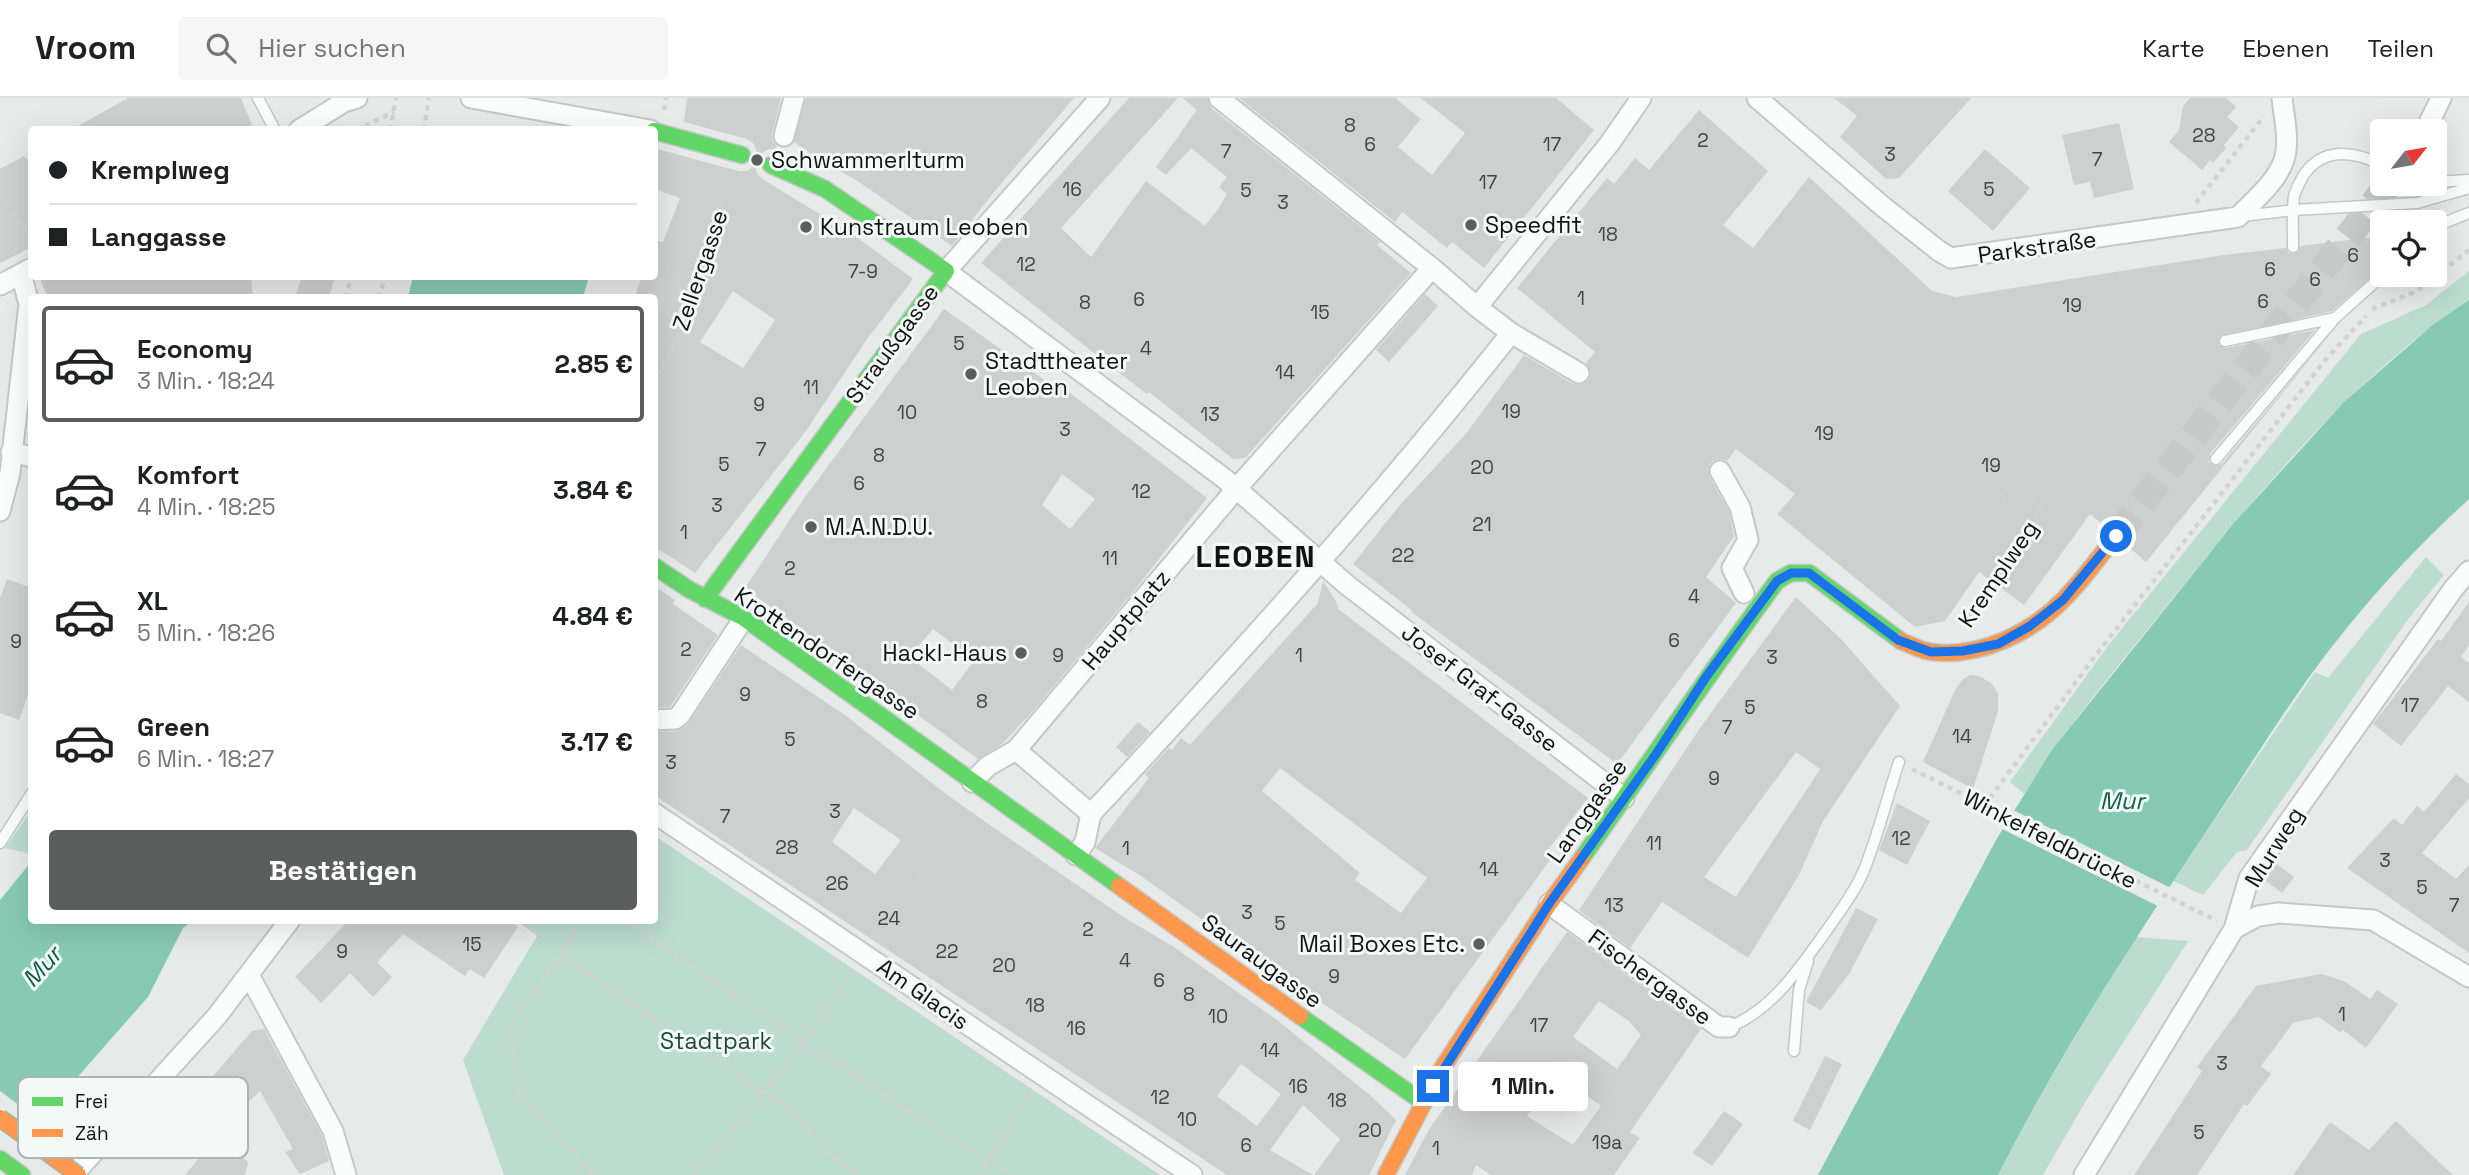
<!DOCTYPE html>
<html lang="de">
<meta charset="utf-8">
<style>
:root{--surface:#fff;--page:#f6f6f6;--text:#202124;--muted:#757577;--line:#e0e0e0;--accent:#5c5e5d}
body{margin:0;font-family:"Space Grotesk",sans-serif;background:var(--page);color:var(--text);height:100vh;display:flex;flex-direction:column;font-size:26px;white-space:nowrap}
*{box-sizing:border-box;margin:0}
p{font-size:23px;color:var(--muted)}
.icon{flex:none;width:38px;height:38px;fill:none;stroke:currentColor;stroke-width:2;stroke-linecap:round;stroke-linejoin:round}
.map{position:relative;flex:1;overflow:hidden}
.panel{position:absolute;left:28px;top:196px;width:630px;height:630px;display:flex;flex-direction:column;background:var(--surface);border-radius:7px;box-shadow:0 7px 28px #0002}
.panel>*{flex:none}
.top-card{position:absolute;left:28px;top:28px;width:630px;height:154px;border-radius:7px;box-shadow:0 7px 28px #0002;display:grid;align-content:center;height:154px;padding:0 21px;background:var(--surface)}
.needle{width:46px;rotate:59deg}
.tools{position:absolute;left:2370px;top:21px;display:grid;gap:14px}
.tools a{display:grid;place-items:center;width:77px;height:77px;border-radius:7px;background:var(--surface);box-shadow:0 7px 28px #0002;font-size:35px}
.end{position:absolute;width:32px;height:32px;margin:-16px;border:9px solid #1a73e8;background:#fff;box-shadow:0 0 0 4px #fff}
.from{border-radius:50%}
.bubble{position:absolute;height:49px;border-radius:7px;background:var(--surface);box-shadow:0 7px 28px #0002;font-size:23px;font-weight:600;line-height:49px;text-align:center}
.top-card b{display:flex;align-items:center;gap:24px;height:66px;font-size:26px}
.top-card b+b{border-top:2px solid var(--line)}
.top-card i{width:18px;height:18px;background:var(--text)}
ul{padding:12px 0 0;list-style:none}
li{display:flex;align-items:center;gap:21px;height:116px;margin:0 14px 10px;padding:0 7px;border:4px solid transparent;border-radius:7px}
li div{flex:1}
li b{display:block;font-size:26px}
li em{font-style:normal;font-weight:600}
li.selected{border-color:var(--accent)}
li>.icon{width:63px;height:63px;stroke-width:1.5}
.primary-button{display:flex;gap:14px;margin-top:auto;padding:14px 21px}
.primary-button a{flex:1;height:80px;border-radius:7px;background:var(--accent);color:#fff;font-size:28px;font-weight:600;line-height:80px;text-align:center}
header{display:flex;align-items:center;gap:42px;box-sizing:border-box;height:98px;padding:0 35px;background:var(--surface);border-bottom:2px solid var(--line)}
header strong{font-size:33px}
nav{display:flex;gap:38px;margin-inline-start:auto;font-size:24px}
.search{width:490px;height:63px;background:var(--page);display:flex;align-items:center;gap:18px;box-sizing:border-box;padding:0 24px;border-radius:7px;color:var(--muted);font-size:26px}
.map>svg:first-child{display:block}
.green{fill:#bcdcd0}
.water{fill:#87cab4}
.pier{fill:#e6eae8}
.building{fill:#cdd0ce;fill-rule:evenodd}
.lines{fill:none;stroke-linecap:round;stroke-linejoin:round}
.secondary-tunnel{stroke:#c6cac8;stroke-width:28;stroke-dasharray:28 14;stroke-linecap:butt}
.lane-casing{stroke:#c5c8c6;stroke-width:13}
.street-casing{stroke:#c5c8c6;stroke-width:23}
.fast-casing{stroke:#c5c8c6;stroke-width:19}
.slow-casing{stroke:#c5c8c6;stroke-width:19}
.path{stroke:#d1d2d2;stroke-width:4.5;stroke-dasharray:5 5;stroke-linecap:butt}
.lane{stroke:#fbfcfc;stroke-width:10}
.street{stroke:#fbfcfc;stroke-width:19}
.fast{stroke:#63d668;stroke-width:16}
.slow{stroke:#ff974d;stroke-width:16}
.slow-bridge-casing{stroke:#a5b4ae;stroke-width:19;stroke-linecap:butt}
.slow-bridge{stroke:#ff974d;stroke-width:16}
.route{stroke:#1a73e8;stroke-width:9}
.poi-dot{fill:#5c5e5d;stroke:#f2f9f6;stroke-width:2.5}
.labels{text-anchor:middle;stroke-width:6;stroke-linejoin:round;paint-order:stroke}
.number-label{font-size:19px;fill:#424443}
.poi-label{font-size:23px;fill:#111312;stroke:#f2f9f6;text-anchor:start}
.street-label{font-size:23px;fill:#111312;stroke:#f2f9f6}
.park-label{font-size:23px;fill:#1d473a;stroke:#f2f9f6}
.water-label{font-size:24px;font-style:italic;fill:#115e4a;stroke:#f2f9f6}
.district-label{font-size:30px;font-weight:bold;letter-spacing:2px;fill:#111312;stroke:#f2f9f6}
.key{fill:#f2f9f6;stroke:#aeb4b2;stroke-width:2}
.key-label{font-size:19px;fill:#111312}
</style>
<header>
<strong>Vroom</strong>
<div class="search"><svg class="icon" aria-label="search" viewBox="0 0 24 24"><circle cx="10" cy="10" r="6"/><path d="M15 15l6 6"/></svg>Hier suchen</div>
<nav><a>Karte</a><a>Ebenen</a><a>Teilen</a></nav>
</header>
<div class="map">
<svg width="2469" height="1077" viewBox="0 0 2469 1077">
<rect width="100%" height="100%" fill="#e6eae8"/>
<path class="green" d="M2469 173V202C2348 283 2256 398 2165 510 2116 571 2065 630 2025 696L2010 684 2107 549 2361 236 2426 207Z
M2426 459 2444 477 2409 520 2247 752 2237 754 2203 797 2173 783 2315 574 2328 580Z
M31 713V756L5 750Z
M655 738 1160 1077H504L463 962 537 838 517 823 654 822Z
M2136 839 2188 843 2087 1001 2043 1077H1998C2040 995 2088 917 2136 839Z"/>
<path class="water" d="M413 179V178L589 179 583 199H408Z
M2469 202V401C2424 442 2380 488 2342 536 2293 596 2253 664 2210 728 2134 842 2060 955 1998 1077H1818L1996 742 2052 652 2234 425 2344 304 2434 226Z
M31 764 32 822 192 823 183 830 148 899 0 1067V802Z"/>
<path class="pier" d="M445 0H589L638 8 634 32 535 31 443 16Z
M2011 711 2173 791 2160 809 2000 730Z
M0 993 43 1025 0 1071Z"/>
<path class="building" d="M128 0H241L254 32H71Z
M687 0H781L772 36V42L777 48 776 51H769L758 57 754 46 747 41 684 24Z
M806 0H1074L994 94 952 148 856 82 820 62 794 44Z
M1129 0H1178L1061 130 1091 159 1146 83 1205 128 1218 111 1227 96 1219 89 1227 79 1191 50 1166 77 1156 69 1197 12 1183 0H1207L1211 10 1380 144 1377 147 1411 175 1245 360 1233 361 1149 294 1147 296 1109 267 981 165Z
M1239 0H1395L1421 21 1398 49 1432 77 1465 35 1421 0H1556L1594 32 1484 170 1452 144 1447 150 1402 114 1395 124Z
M1834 0H1971L1899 80 1886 81 1840 39 1857 18Z
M2190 0H2226L2236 9 2227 19 2239 29 2224 47 2226 50 2213 65 2210 62 2202 72 2169 44 2179 32 2183 8Z
M1699 12 1768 73 1723 127 1753 150 1809 79 1932 193 1956 199 2224 157 2286 150 2289 155 2294 156 2299 153 2300 148 2382 138V170L2332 213 2220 238 2219 247 2226 250 2315 232 2210 356 2209 364 2215 368 2222 366 2329 238 2146 464 2129 449 2132 440 2131 432 2127 426 2118 422 2110 423 2103 427 2090 416 2024 507 1979 474 1945 523 1915 529 1777 416 1795 396 1736 351 1727 363 1721 361 1713 363 1709 367V378L1729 414 1734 438 1706 479 1736 505 1617 666 1410 513 1414 514 1353 466 1399 408 1465 337 1524 257 1573 286H1584L1589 282 1591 274 1586 265 1595 254 1517 190 1607 80 1614 86 1635 60 1649 72Z
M2119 25 2134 91 2094 100 2090 84 2074 87 2062 37Z
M654 50 738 73H747L755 67 757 76 764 82 854 137 913 181 865 244 806 333 695 475 663 454 654 451V200H634L642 178H654V142L663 144 680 100 654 91ZM733 193 775 222 743 270 700 244Z
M1985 51 2030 90 1993 133 1948 93Z
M24 58 32 65V149L0 165V71Z
M39 178H251L253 200H48Z
M302 178H335L329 200H295Z
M1425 196 1438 208 1389 264 1376 252Z
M944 211 1053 288 1056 284 1207 400 1133 494 1032 614 1002 646 978 661 745 490 803 402ZM1062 376 1095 401 1070 431 1042 407ZM933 531 975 562 952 592 909 559Z
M7 481 32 490V586L19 622 0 615V500Z
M1323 483 1337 505 1338 511 1588 700 1544 757 1550 762 1405 961 1267 868 1141 778 1095 750 1149 680 1145 676 1169 650 1172 652 1181 640 1190 647 1318 505ZM1280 670 1427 780 1401 815 1355 782 1360 775 1262 693Z
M654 488 675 502 673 506 718 537 670 609 654 610Z
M1796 499 1841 541 1900 608 1823 723 1799 777 1748 860 1662 804 1630 850 1579 812 1700 630ZM1796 654 1820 671 1736 799 1704 779Z
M2469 504V547L2461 559 2469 565V604L2448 588 2401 648 2373 626 2438 541 2441 543Z
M741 547 845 617 946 696 997 732 1125 820 1174 849 1277 922 1371 998 1396 1022 1369 1077H1314L1340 1041 1303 1007 1270 1052 1313 1077H1227L654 697V634L676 633 688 626ZM854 710 901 742 875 776 832 744ZM1241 966 1281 996 1257 1028 1217 998Z
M1970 577 1979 578 1991 585 1998 596V613L1973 691 1923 664 1955 592 1962 582Z
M1138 624 1150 634 1127 659 1116 649Z
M2456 676 2469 686V700L2422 755 2456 781 2469 767V855L2347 770 2394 720 2402 727 2417 708 2424 714Z
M1897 705 1930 723 1907 767 1879 752Z
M2275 765 2294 779 2282 795 2263 781Z
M1856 810 1878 821 1849 876 1821 912 1806 904Z
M349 822H508L518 829 484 880 470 871 465 878 403 836 377 864 392 879 373 899 350 875 321 905 295 879Z
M1567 834 1701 931 1630 1034 1640 1040 1614 1077H1491L1476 1067 1472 1077H1405L1428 1033ZM1599 903 1629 923 1641 937 1617 971 1573 939ZM1558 976 1601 1008 1573 1047 1527 1018Z
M2321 876 2344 883 2370 901 2377 892 2398 906 2366 950 2343 932 2340 934 2319 919 2293 925 2261 968 2271 976 2247 1008 2244 1006 2197 1077H2134L2202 973 2197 969 2256 888Z
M264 931 322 1038 329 1063 300 1076 285 1054 293 1051 260 993 240 1012 207 985 252 933Z
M1825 958 1842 966 1810 1032 1793 1023Z
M1724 1013 1743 1026 1712 1068 1693 1055Z
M2396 1023 2453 1077H2293L2330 1024 2369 1052Z
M223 1043 248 1064 245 1077H185L208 1049Z"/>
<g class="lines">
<path class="secondary-tunnel" d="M2116 438 2389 86"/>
<g class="lane-casing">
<path id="lane" d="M258 0 275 32
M2434 84 2469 82
M2242 118 2294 112 2417 105 2469 90
M2434 132 2441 126 2469 115
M2293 149C2293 133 2292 114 2294 98 2296 91 2300 84 2303 78 2323 48 2354 53 2382 67
M2225 243 2335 220 2383 177
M2216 361 2335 220
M0 745 32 695
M1729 929C1773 912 1800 869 1827 832 1840 813 1855 794 1864 772 1878 737 1887 700 1899 664
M1794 953 1799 892 1808 863"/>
</g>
<g class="street-casing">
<path id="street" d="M471 0 650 32
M1100 0 946 173 1225 381 1347 487 1624 700
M1219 0 1432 170 1477 209 1610 45 1641 0
M1757 0 1881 107 1939 153 1951 160 2238 119C2254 102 2276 85 2284 62 2290 43 2284 19 2282 0
M299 32 344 4 357 0
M2425 33 2441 0
M784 38 794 0
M0 187 30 171
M1511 235 1579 275
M11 354 32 359
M1720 373 1740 409 1748 442 1732 470 1744 495
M0 413 10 375 29 206 21 176
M654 622 675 621 680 617 744 520
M972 684 988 668 1016 652
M654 715C834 835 1012 958 1192 1077
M1091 716 1016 652 1236 391 1432 170
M1076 757 1085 744 1091 716C1236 560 1379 402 1511 235L1477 209
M1549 806 1719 929H1729
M2234 831 2258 818 2279 815 2373 822 2469 879
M249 877 333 1033 346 1077
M73 1077 217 918 290 822
M2084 1077 2234 831 2249 780 2454 490 2469 473"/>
</g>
<g class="fast-casing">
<path id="fast" d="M654 33 742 57
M654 468 690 492 744 520 1119 788
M705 501 946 173 825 91 771 67
M1582 760C1647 668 1710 574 1777 483L1791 475H1809L1901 543
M1300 918 1424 1005
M0 1061 22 1077"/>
</g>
<g class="slow-casing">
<path id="slow" d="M1901 543C1911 547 1922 553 1932 554 1980 560 2031 535 2064 501 2083 482 2099 459 2116 438
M1119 788 1300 918
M1386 1077 1441 972 1549 806 1582 760"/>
</g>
<path class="path" d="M664 12 666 0
M356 32 394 14
M390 32 396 0
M424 32 429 0
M0 98 32 143
M2196 105 2264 18
M346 200 351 178
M379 200 385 178
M2372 211 2417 193 2469 152
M654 286 687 221 730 79
M2010 388 1999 401 2032 426
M1963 527 2042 410 2030 400
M1912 671 2217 823
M1984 708 2096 557 2326 261 2366 218
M905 798 922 774
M581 822 561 857 510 929 519 995 593 1077
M625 822 804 945 1011 1077
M561 857 764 995 692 1077
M854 872 804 945 764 995 787 1007 830 1056 861 1077
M1092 904 1101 889
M979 1077 1031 995"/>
<use href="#lane" class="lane"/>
<use href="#street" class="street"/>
<use href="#fast" class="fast"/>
<use href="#slow" class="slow"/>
<g class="slow-bridge-casing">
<path id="slow-bridge" d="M0 1020 78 1077"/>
</g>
<use href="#slow-bridge" class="slow-bridge"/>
</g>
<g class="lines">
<path class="route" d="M1433 988 1549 806 1656 656 1706 579 1777 483 1791 475H1809L1898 542 1931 554 1963 553 1998 546 2030 528 2063 502 2116 438"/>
</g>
<g class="poi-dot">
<circle cx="757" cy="62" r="7"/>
<circle cx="1471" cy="127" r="7"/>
<circle cx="806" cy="129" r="7"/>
<circle cx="971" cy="276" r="7"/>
<circle cx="811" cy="429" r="7"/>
<circle cx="1021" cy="555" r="7"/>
<circle cx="1479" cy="846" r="7"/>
</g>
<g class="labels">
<g class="number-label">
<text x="1350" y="34">8</text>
<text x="2204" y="44">28</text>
<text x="1703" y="49">2</text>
<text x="1370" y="53">6</text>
<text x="1552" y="53">17</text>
<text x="1226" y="60">7</text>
<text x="1890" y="63">3</text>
<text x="2097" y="68">7</text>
<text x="1488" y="91">17</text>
<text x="1072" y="98">16</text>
<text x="1989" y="98">5</text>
<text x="1246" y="99">5</text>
<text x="1283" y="111">3</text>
<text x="1608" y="143">18</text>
<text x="2353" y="164">6</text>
<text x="1026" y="173">12</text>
<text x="2270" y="178">6</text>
<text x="863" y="180">7-9</text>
<text x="2315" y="188">6</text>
<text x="1581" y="207">1</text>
<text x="1139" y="208">6</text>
<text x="2263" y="210">6</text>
<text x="1085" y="211">8</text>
<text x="2072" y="214">19</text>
<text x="1320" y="221">15</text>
<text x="959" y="252">5</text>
<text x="1146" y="257">4</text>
<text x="1285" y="281">14</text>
<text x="811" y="296">11</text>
<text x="759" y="313">9</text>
<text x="1511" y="320">19</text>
<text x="907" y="321">10</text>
<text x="1210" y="323">13</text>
<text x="1065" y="338">3</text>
<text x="1824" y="342">19</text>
<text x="761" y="358">7</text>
<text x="879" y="364">8</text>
<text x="724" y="373">5</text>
<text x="1991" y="374">19</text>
<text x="1482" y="376">20</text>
<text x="859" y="392">6</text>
<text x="1141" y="400">12</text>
<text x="717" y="414">3</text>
<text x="1482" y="433">21</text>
<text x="684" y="441">1</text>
<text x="1403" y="464">22</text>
<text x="1110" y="467">11</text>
<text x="790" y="477">2</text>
<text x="1694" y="505">4</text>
<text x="1674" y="549">6</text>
<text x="16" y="550">9</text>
<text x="686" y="558">2</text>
<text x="1058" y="564">9</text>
<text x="1299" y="564">1</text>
<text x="1772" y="566">3</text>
<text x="745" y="603">9</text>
<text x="982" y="610">8</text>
<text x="2410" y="614">17</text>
<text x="1750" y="616">5</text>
<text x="1727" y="636">7</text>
<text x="1962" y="645">14</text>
<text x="790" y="648">5</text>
<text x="671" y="671">3</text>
<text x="1714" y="687">9</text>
<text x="835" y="720">3</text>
<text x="725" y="725">7</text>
<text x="1901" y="747">12</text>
<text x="1654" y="752">11</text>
<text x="787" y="756">28</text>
<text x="1126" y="757">1</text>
<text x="2385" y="769">3</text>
<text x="1489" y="778">14</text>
<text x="837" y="792">26</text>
<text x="2422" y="796">5</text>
<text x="1614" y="814">13</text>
<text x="2454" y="814">7</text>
<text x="1247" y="821">3</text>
<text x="889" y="827">24</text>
<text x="1280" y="832">5</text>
<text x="1088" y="838">2</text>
<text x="472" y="853">15</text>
<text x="342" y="860">9</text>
<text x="947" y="860">22</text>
<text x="1125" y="869">4</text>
<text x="1004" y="874">20</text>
<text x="1334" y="885">9</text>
<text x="1159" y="889">6</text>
<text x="1189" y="903">8</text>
<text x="1035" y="914">18</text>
<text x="2342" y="923">1</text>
<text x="1218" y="925">10</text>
<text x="1539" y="934">17</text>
<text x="1076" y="937">16</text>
<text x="1270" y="959">14</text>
<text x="2222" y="972">3</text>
<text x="1298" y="995">16</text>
<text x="1160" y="1006">12</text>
<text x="1337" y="1009">18</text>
<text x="1187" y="1028">10</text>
<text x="1370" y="1039">20</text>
<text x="2199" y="1041">5</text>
<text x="1607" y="1051">19a</text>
<text x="1246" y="1054">6</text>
<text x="1436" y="1057">1</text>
</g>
<g class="poi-label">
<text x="771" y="70">Schwammerlturm</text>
<text x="1485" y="135">Speedfit</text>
<text x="820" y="137">Kunstraum Leoben</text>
<text x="985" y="271">Stadttheater<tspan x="985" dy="26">Leoben</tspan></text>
<text x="825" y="437">M.A.N.D.U.</text>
<text x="1007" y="563" text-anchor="end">Hackl-Haus</text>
<text x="1465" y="854" text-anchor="end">Mail Boxes Etc.</text>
</g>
<g class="street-label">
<text transform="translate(2037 149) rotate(-8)" y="8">Parkstraße</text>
<text transform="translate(700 172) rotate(-71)" y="8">Zellergasse</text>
<text transform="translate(892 246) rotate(-54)" y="8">Straußgasse</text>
<text transform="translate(1998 476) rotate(-56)" y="8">Kremplweg</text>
<text transform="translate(1126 522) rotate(-50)" y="8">Hauptplatz</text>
<text transform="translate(827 555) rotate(34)" y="8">Krottendorfergasse</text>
<text transform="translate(1480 590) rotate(38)" y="8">Josef Graf-Gasse</text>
<text transform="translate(1587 713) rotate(-55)" y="8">Langgasse</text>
<text transform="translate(2050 741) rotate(27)" y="8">Winkelfeldbrücke</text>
<text transform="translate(2274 749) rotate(-58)" y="8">Murweg</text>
<text transform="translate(1262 863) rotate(36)" y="8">Sauraugasse</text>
<text transform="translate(1650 879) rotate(36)" y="8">Fischergasse</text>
<text transform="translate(923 896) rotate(35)" y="8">Am Glacis</text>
</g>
<g class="park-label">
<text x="716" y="951">Stadtpark</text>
</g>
<g class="water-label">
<text x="2122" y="711">Mur</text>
<text transform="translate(42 869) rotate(-48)" y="8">Mur</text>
</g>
<g class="district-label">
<text x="1256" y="469">LEOBEN</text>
</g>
</g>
<rect x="18" y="979" width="230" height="81" rx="10" class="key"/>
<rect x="32" y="999" width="31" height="9" fill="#63d668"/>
<rect x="32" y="1031" width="31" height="8" fill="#ff974d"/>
<g class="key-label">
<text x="75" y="1010">Frei</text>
<text x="75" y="1042">Zäh</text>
</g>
</svg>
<div class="tools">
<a><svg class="needle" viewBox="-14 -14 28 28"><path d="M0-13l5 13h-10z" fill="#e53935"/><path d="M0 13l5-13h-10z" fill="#757577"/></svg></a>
<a><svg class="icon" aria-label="locate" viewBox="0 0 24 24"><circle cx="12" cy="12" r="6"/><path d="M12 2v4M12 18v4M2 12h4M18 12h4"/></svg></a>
</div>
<i class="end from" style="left:2116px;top:438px"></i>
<i class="end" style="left:1433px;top:988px"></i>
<div class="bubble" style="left:1458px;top:964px;width:130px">1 Min.</div>
<div class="top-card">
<b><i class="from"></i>Kremplweg</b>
<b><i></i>Langgasse</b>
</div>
<section class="panel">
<ul>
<li class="selected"><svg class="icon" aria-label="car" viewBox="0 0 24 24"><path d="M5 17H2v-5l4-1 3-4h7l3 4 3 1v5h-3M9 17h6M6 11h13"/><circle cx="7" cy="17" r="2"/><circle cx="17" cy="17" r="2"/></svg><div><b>Economy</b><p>3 Min. · 18:24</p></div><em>2.85 €</em></li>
<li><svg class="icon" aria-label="car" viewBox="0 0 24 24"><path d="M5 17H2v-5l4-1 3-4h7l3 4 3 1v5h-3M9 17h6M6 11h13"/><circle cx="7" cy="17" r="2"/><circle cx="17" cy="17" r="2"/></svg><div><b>Komfort</b><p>4 Min. · 18:25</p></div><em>3.84 €</em></li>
<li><svg class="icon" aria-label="car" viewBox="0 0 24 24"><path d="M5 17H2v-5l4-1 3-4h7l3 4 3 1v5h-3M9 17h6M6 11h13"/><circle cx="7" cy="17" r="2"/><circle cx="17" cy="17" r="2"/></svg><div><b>XL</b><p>5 Min. · 18:26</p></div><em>4.84 €</em></li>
<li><svg class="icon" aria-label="car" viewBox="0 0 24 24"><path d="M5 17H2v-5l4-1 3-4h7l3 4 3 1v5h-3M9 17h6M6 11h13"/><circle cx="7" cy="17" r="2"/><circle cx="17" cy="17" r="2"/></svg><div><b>Green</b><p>6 Min. · 18:27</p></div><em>3.17 €</em></li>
</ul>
<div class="primary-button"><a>Bestätigen</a></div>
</section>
</div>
